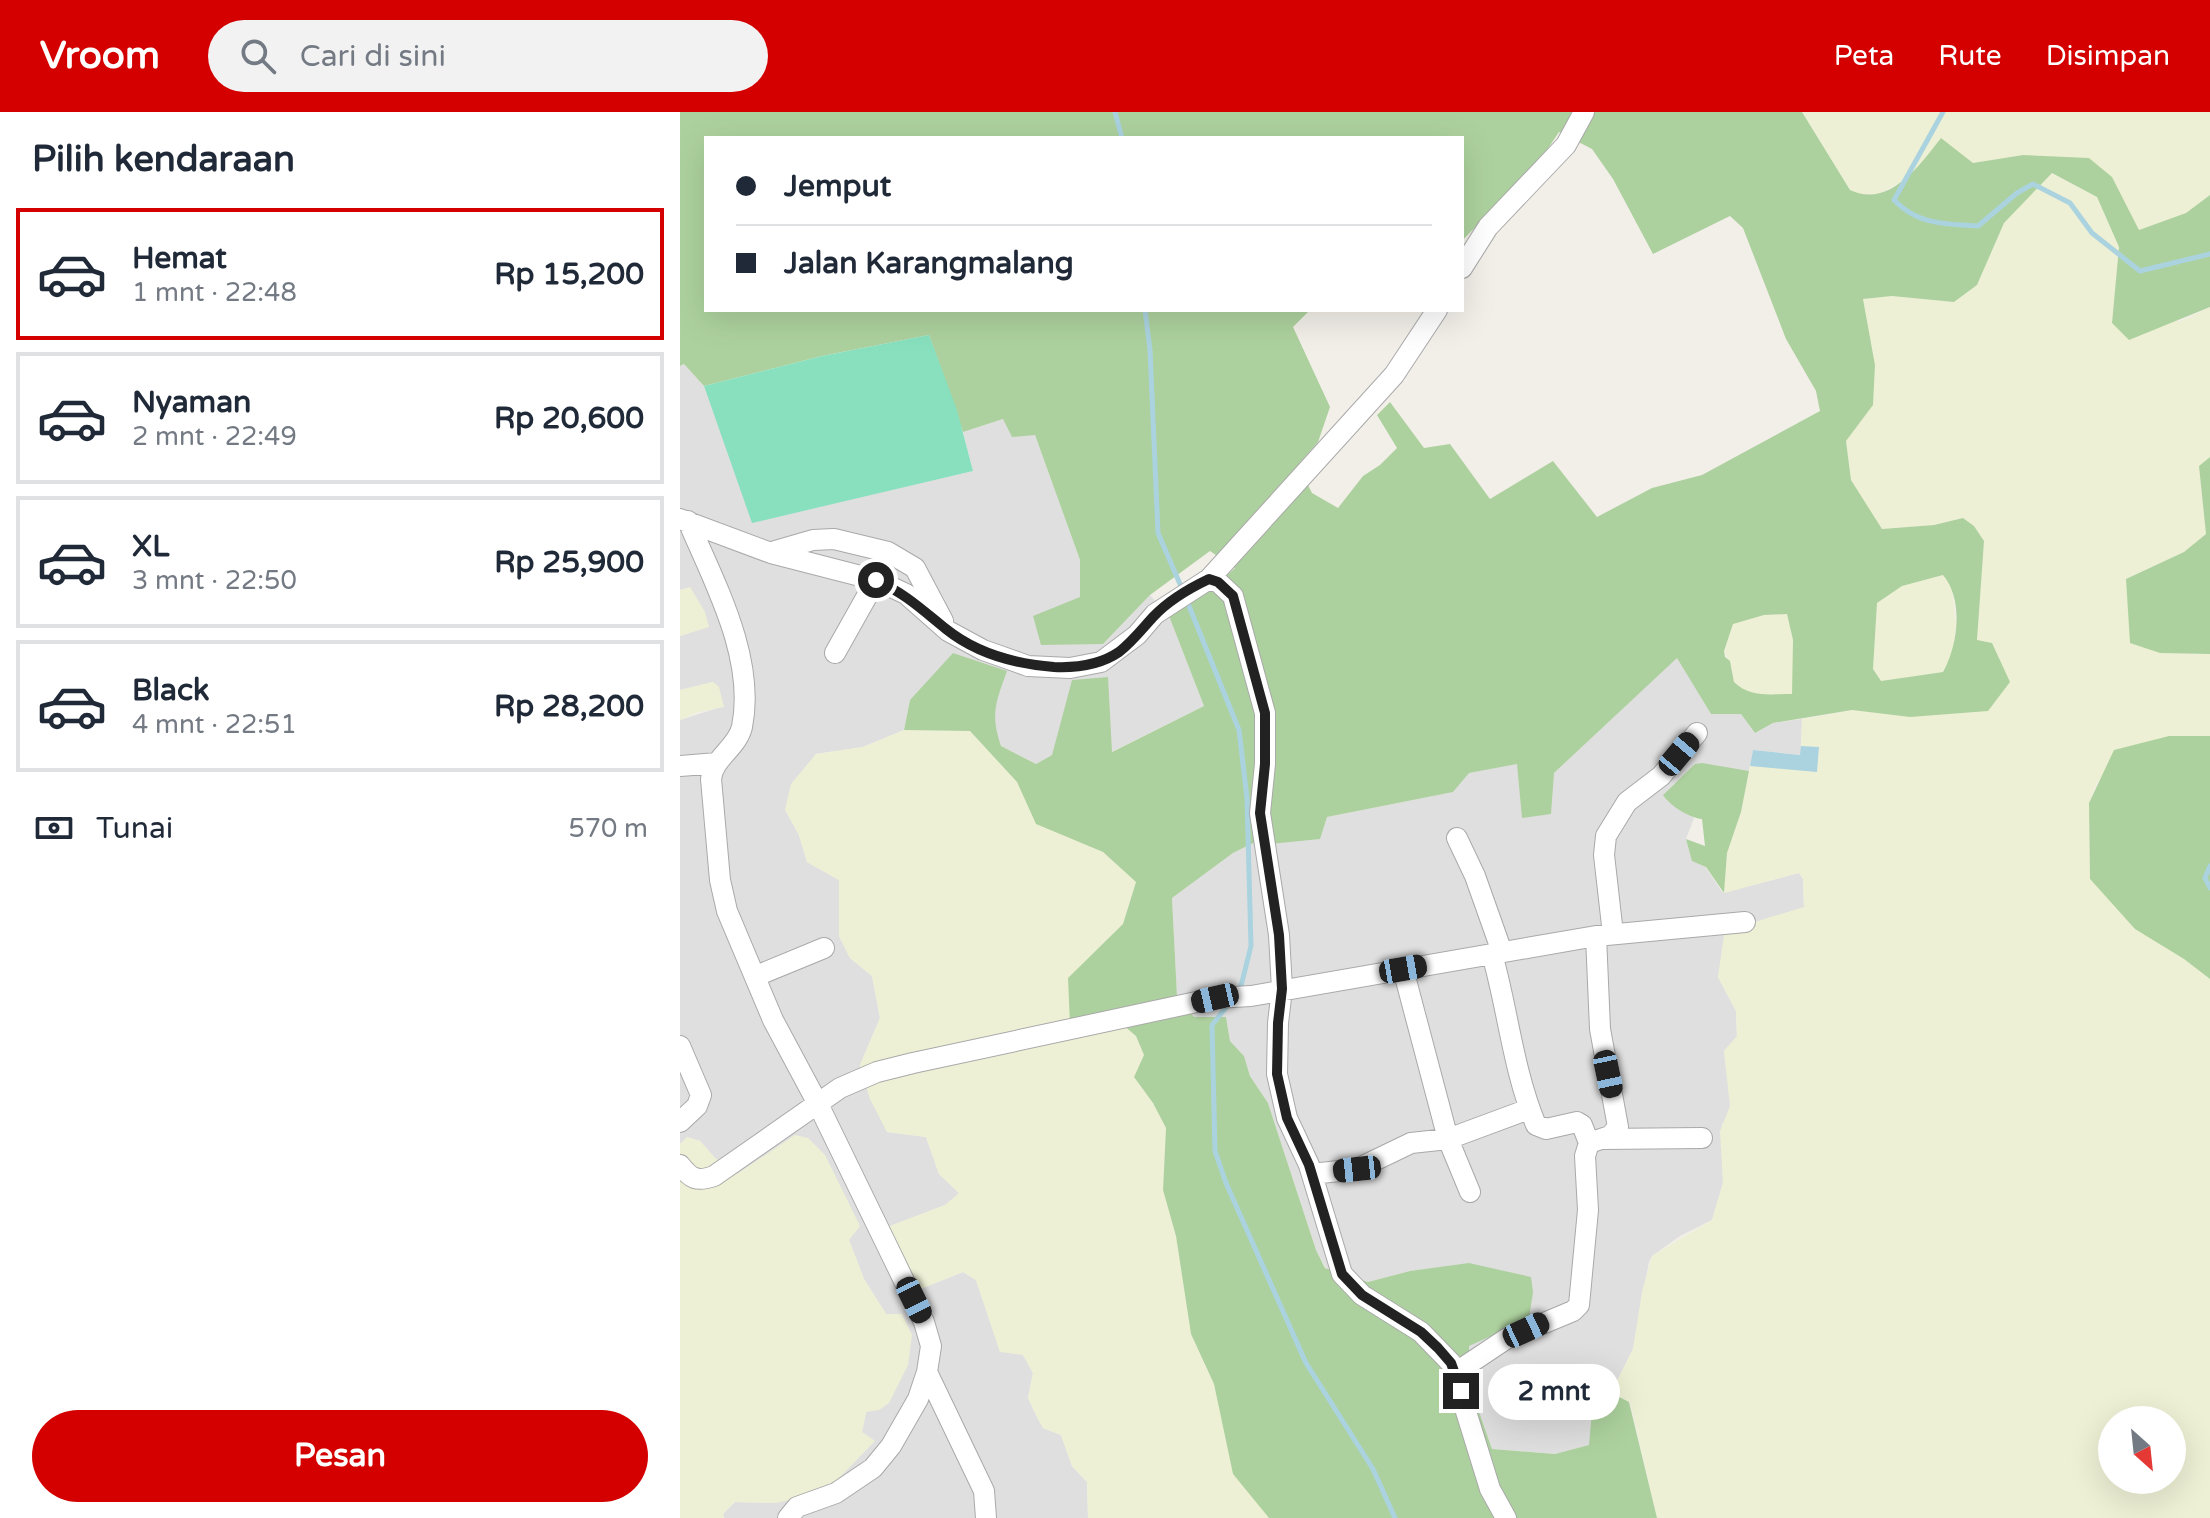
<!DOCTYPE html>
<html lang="id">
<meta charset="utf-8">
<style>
:root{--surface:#fff;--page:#f2f2f3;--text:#1f2937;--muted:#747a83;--line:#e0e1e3;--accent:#d40000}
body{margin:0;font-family:"Varela Round",sans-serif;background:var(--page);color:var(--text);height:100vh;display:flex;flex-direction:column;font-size:30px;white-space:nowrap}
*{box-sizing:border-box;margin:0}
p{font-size:26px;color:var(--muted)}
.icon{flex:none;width:44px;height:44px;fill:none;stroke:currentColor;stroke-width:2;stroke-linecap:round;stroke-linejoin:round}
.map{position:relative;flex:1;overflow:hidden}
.panel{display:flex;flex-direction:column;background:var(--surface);width:680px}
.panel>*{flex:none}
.top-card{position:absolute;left:24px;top:24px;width:760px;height:176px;border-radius:0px;box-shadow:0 8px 32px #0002;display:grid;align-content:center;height:176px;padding:0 32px;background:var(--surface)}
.needle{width:52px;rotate:153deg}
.controls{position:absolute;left:1418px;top:1294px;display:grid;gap:16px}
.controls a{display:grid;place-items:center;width:88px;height:88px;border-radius:50%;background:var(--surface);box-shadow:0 8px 32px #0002;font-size:40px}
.end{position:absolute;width:36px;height:36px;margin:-18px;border:10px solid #222;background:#fff;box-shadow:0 0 0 4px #fff}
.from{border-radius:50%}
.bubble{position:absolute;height:56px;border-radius:28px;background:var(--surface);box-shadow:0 8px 32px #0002;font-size:26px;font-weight:800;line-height:56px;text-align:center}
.car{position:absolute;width:24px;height:48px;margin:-24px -12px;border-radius:10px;box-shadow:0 0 6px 2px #0007;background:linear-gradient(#222 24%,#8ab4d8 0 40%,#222 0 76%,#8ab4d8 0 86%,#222 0)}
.top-card b{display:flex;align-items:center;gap:28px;height:76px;font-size:30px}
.top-card b+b{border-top:2px solid var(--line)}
.top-card i{width:20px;height:20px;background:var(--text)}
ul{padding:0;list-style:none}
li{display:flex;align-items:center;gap:24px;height:132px;margin:0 16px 12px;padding:0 16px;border:4px solid var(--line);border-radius:0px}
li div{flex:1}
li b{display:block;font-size:30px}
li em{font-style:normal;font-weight:800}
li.on{border-color:var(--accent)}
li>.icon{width:72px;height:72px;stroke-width:1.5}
h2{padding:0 32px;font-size:36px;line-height:96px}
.pay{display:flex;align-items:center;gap:20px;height:88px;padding:0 32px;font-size:30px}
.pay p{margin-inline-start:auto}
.action{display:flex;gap:16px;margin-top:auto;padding:16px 32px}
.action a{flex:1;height:92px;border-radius:48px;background:var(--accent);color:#fff;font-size:32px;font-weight:800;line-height:92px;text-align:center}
header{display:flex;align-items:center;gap:48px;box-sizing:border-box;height:112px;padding:0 40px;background:var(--accent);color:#fff}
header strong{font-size:38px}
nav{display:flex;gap:44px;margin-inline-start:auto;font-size:28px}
.search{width:560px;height:72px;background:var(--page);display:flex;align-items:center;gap:20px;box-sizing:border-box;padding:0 28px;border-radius:44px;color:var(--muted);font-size:30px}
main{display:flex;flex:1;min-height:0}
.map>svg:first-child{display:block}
.residential{fill:#e0dfdf}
.farmland{fill:#eef0d5;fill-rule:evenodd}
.forest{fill:#add19e;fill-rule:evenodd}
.pitch{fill:#88e0be}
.water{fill:#aad3df}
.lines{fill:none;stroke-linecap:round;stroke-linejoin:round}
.stream{stroke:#aad3df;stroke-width:5}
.minor-casing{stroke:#a9a9a9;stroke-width:22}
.minor{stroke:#fff;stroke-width:20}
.route{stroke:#222;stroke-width:10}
</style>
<header>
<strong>Vroom</strong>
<div class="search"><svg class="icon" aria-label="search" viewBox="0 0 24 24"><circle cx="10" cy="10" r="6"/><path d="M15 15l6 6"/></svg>Cari di sini</div>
<nav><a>Peta</a><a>Rute</a><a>Disimpan</a></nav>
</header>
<main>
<section class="panel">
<h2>Pilih kendaraan</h2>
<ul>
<li class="on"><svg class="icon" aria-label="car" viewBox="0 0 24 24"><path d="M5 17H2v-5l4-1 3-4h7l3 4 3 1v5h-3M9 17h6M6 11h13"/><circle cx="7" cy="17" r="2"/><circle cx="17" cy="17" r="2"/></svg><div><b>Hemat</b><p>1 mnt · 22:48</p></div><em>Rp 15,200</em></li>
<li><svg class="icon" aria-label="car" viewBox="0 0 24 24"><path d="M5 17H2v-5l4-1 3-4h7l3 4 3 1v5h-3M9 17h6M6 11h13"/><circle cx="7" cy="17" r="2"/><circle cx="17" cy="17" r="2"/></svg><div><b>Nyaman</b><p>2 mnt · 22:49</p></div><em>Rp 20,600</em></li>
<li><svg class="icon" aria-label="car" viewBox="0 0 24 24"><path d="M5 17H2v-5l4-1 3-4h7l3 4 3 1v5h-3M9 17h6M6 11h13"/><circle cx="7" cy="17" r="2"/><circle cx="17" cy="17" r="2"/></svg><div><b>XL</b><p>3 mnt · 22:50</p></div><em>Rp 25,900</em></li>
<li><svg class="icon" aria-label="car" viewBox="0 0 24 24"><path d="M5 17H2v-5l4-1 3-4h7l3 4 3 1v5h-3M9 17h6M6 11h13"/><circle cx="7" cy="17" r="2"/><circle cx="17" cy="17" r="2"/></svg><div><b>Black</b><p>4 mnt · 22:51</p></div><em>Rp 28,200</em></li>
</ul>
<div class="pay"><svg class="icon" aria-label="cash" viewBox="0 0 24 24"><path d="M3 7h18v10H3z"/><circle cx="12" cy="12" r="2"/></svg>Tunai<p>570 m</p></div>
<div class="action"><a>Pesan</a></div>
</section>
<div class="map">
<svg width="1530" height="1406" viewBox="0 0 1530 1406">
<rect width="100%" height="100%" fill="#f2efe9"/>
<path class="residential" d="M4 252 24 274 73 410 293 359 283 320 323 307 355 323 400 448V485L423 532 470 483 489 504 524 594 431 640 372 643 356 652 321 634 313 612 314 594 326 559 230 588 224 618 183 635 136 642 105 698 119 723 127 750 159 768V824L170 846 192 864 200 906 180 953 207 1020 246 1025 259 1062 280 1082 265 1093 208 1115 238 1178 283 1160 296 1168 320 1239 343 1243 353 1261 348 1286 357 1305 363 1316 381 1323 392 1354 407 1370 408 1406H44L43 1402 55 1390 95 1391 182 1320 206 1202 184 1167 169 1128 57 1062 35 1046 20 1029 7 1025 0 1032V608L44 594 33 570 0 578V524L29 514 10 476 0 478V254Z
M997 545 1031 602H1061L1075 621 1093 611 1122 607 1121 643 1073 638 1069 659 1015 652 984 682 987 689 1014 706 1006 727 1043 781 1119 761 1123 767 1124 796 1049 818 1038 865 1056 899 1057 925 1044 939 1051 994 1047 1007 1042 1012 1043 1071 1032 1108 1000 1124 972 1144 969 1150 953 1237 938 1267 928 1279 913 1288 910 1333 875 1342 812 1337 790 1274 789 1233 823 1218 758 1156 730 1159 688 1170 646 1156 636 1138 588 991 570 964 564 944 550 929 546 905H514L497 884 492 786 553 741 573 730 590 732 647 705 772 680 788 661 838 651 874 661Z"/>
<path class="farmland" d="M1122 0H1530V83L1506 101 1459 118 1432 65 1343 43 1293 51 1261 27 1231 65 1200 81 1182 84 1170 78Z
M1371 61 1417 85 1439 135 1432 211 1501 209 1530 195V345L1519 355 1526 422 1504 440 1446 467 1480 541 1530 542V624H1489L1417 670 1409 691 1410 768 1530 867V1406H977L950 1290 928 1279 938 1267 953 1237 962 1180 972 1144 1032 1108 1043 1071 1040 1019 1050 994 1044 939 1057 924 1056 899 1038 865 1044 823 1049 818 1124 795 1123 767 1119 761 1044 781 1047 741 1061 700 1070 654 1137 659 1139 635 1121 634 1122 607 1173 598 1230 605 1297 529 1304 429 1294 414 1283 406 1254 413 1201 417 1171 368 1166 329 1193 293 1195 253 1183 187 1212 184 1274 190 1297 173 1324 111ZM1432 1308H1492V1368H1432Z
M1263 463 1272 474 1276 514 1272 544 1263 560 1201 569 1193 557 1197 491 1222 474Z
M10 475 25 500 29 515 0 524V478Z
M1107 502 1113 528V583L1079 582 1064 579 1054 570 1052 556 1044 539 1053 512 1084 503Z
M33 570 39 575 44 595 18 600 0 608V578Z
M224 618 290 619 337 670 356 712 423 740 456 770 443 812 389 866 456 924 464 943 454 965 473 991 486 1016 483 1078 496 1124 511 1222 534 1272 553 1361 589 1406H408L407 1370 392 1354 381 1323 363 1316 357 1305 348 1286 353 1261 343 1243 320 1240 296 1168 283 1160 238 1178 207 1115 265 1093 279 1081 259 1062 246 1025 207 1020 190 987 180 953 200 906 192 864 170 846 159 824V768L127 750 119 723 105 698 111 672 136 642 183 635Z
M115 1023 128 1026 145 1043 180 1114 169 1128 184 1167 206 1202H222L232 1223 228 1253 209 1291 199 1298 186 1300 182 1320 195 1329 157 1368 115 1387 95 1391 55 1390 43 1401 44 1406H0V1032L7 1025 20 1029 35 1046 57 1062Z"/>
<path class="forest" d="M0 0H1122L1170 78C1209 97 1240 53 1261 26L1293 51 1343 43 1409 46 1432 65 1459 118 1506 101 1530 83V195L1449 228 1432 211 1439 135 1417 85 1372 61 1324 111 1297 173 1274 190 1212 184 1183 187 1195 253 1193 293 1166 329 1171 368 1202 417 1254 413 1283 406 1294 414 1304 429 1297 528 1312 531 1330 570 1308 599 1230 605 1172 598 1093 611 1075 621 1061 602H1031L997 546 874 661 871 702 842 706 837 652 789 661 773 680 647 705 640 727 590 732 573 731 553 741 492 786 497 884 514 905H546L550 929 564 944 570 964 588 991 636 1138 645 1156 688 1170 730 1159 789 1151 851 1165 853 1180 849 1207 789 1234 790 1274 812 1337 875 1342 909 1333 913 1288 928 1279 949 1290 977 1406H589L553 1362 534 1272 511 1222 496 1124 483 1078 486 1016 473 991 454 965 464 943 456 924 430 902 390 913 388 866 443 812 456 770 423 740 356 712 337 670 290 619 224 618 230 588 273 541 327 559C316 590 310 602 321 634L356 652 372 643 392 568 428 565 432 640 524 594 489 504 531 478 555 456 530 439 470 483 423 532 361 533 353 504 400 485V448L355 323 332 325 323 307 283 320 249 223 142 244 24 274 4 252 0 254ZM879 20 912 37 933 67 973 142 1050 104 1063 116 1106 227 1136 279 1140 299 1022 363 972 376 917 405 873 349 810 387 770 332 744 336 710 290 697 303 717 336 700 353 683 364 658 396 632 381 618 353 638 330 650 295 613 215 630 198H26V26H782V129L863 44ZM1263 463C1284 488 1278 533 1263 560L1201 569 1193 557 1197 491 1222 474ZM1107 502 1113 528 1112 582C1091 582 1070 586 1054 570L1050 549 1045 545 1044 539 1053 512 1084 503Z
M1530 345V542L1480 541 1450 531 1446 467 1504 440 1526 422 1519 354Z
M1489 624H1530V867L1504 847 1455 817 1410 767 1409 691 1434 638Z
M1022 651 1069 659 1061 700 1047 741 1044 781 1026 755 1012 749 1006 727 1025 734 1022 707C1010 706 990 694 983 683L1015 652Z"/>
<path class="pitch" d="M249 223 277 298 293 359 72 411 24 274 142 244Z"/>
<path class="water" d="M1121 634 1139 635 1137 660 1070 654 1073 638 1120 643Z"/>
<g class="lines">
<path class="stream" d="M435 0 442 26
M1263 0 1214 88C1238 113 1265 112 1298 114L1337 81 1353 72 1390 91 1412 121 1460 159 1530 142
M465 198 470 238 478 421 503 479
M507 489 559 618 567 686 571 834 560 878
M1530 754 1525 766 1530 776
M548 893 532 913 535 1039 546 1071 626 1251 693 1357 715 1406"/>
<g class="minor-casing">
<path id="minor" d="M782 156 808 115 886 33 904 0
M0 407 91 441 196 468 226 482 268 519 303 538 348 554 390 556 421 550 457 523 475 502 529 467 538 470 553 484 585 601V652L580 701 599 823 602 877 598 911 597 962 607 1006 629 1053 662 1162 682 1183 741 1220 771 1251 810 1377 826 1406
M8 409C34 470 76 546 62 615 57 636 33 646 31 667L40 768 47 799 93 908 138 992 212 1144 244 1210 251 1234 247 1260 238 1287 211 1334 193 1356 156 1381 117 1395 108 1406
M95 439 133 428 154 427 208 440 235 456 263 509
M529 467 714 263 757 198
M155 541 196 468
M0 654 37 651
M777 726 795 764 822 840
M933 822 924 743 926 724 947 690 981 664 1017 621
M723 857 768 1027 790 1080
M76 864 144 836
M0 934 21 983 17 994 0 1010
M922 1027 1022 1026
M909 1031 930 1024 938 1015 920 917 916 824
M0 1053C11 1067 17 1070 34 1064L160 976 197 960 233 951 535 886 571 884 916 824 1065 810
M632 1062 677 1057 731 1031 768 1027 849 997
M247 1260 304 1379 306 1406
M775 1261 826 1227 893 1199 899 1193 908 1098 905 1044 909 1031 902 1013 897 1010 866 1017 856 1013C833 958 828 898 812 842"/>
</g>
<use href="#minor" class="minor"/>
</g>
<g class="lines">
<path class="route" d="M196 468C227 483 240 496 266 517 297 542 336 552 374 555 397 556 420 553 439 540 452 530 462 517 473 505 488 489 510 476 529 467L538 470 553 484 585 601V652L580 701 599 823 602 877 598 911 597 962 607 1006 629 1053 662 1162 682 1183 741 1220 758 1236 771 1251 781 1279"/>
</g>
</svg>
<div class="controls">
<a><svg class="needle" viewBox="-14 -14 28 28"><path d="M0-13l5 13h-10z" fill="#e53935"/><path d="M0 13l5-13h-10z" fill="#747a83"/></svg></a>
</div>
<i class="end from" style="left:196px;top:468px"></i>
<i class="end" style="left:781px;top:1279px"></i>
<div class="bubble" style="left:808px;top:1252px;width:132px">2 mnt</div>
<i class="car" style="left:999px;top:642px;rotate:40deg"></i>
<i class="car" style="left:723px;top:857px;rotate:80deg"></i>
<i class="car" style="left:535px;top:886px;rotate:257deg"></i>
<i class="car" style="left:928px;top:962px;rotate:168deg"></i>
<i class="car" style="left:677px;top:1057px;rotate:264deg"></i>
<i class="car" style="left:234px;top:1188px;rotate:154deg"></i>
<i class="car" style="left:846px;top:1218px;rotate:65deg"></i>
<div class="top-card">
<b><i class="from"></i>Jemput</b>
<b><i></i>Jalan Karangmalang</b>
</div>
</div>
</main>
